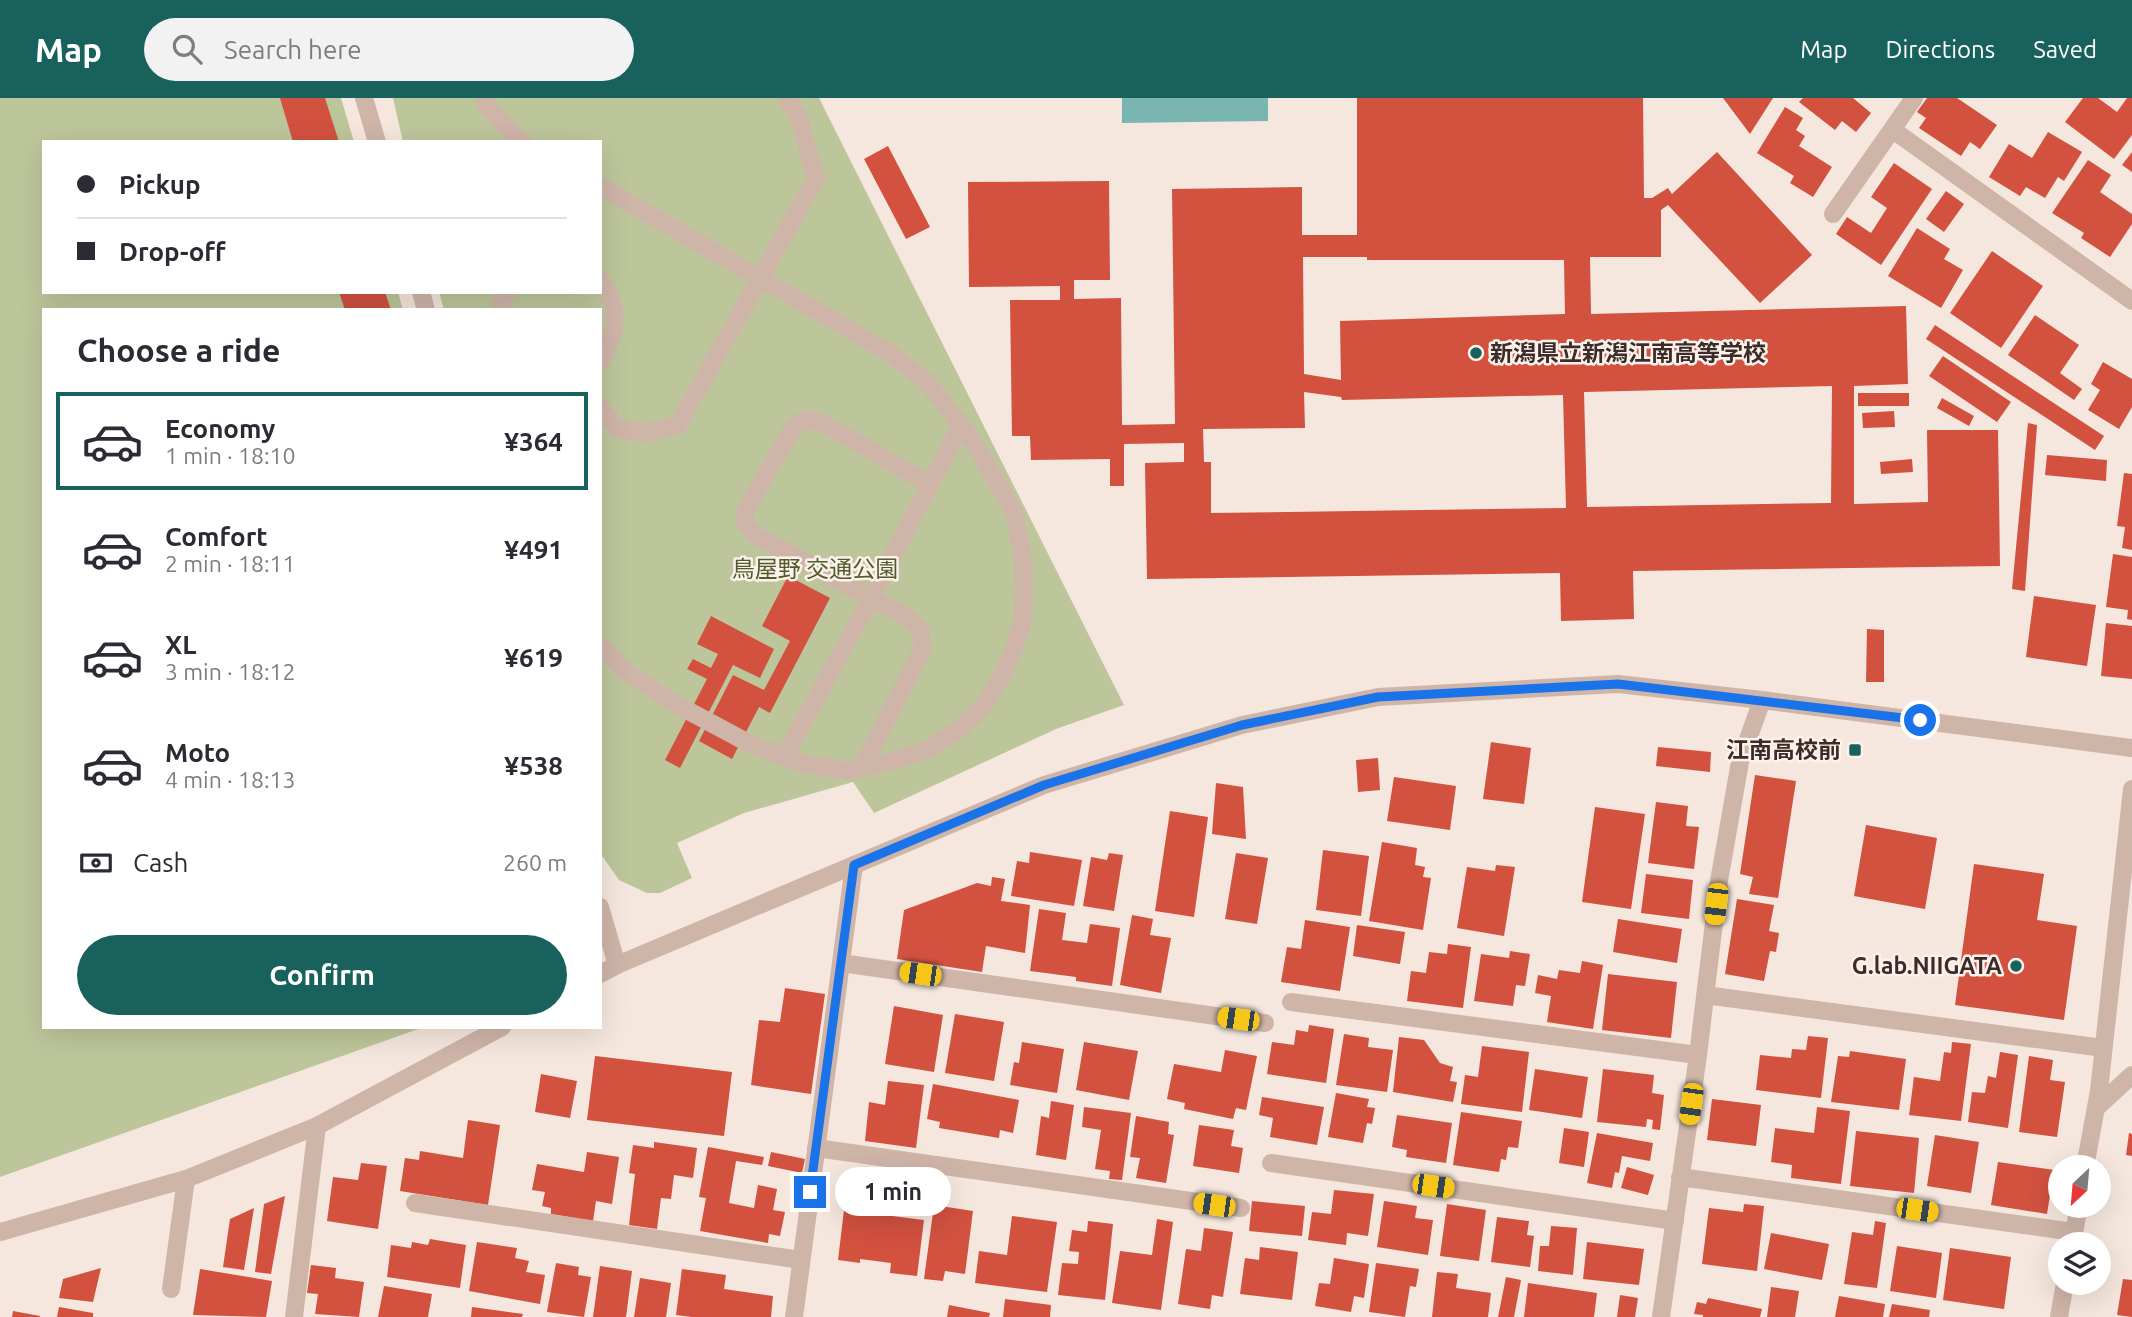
<!DOCTYPE html>
<meta charset="utf-8">
<style>
:root{--surface:#fff;--page:#f2f2f3;--text:#2b2b33;--muted:#7c7c81;--line:#e1e1e2;--accent:#19615d}
body{margin:0;font-family:Ubuntu,"Noto Sans JP",sans-serif;background:var(--page);color:var(--text);height:100vh;display:flex;flex-direction:column;font-size:26px;white-space:nowrap}
*{box-sizing:border-box;margin:0}
p{font-size:23px;color:var(--muted)}
.icon{flex:none;width:38px;height:38px;fill:none;stroke:currentColor;stroke-width:2;stroke-linecap:round;stroke-linejoin:round}
.map{position:relative;flex:1;overflow:hidden}
.details{position:absolute;left:42px;top:210px;width:560px;height:721px;display:flex;flex-direction:column;background:var(--surface);border-radius:0px;box-shadow:0 7px 28px #0002}
.details>*{flex:none}
.hud{position:absolute;left:42px;top:42px;width:560px;height:154px;border-radius:0px;box-shadow:0 7px 28px #0002;display:grid;align-content:center;height:154px;padding:0 35px;background:var(--surface)}
.needle{width:46px;rotate:206deg}
.fabs{position:absolute;left:2048px;top:1057px;display:grid;gap:14px}
.fabs a{display:grid;place-items:center;width:63px;height:63px;border-radius:50%;background:var(--surface);box-shadow:0 7px 28px #0002;font-size:35px}
.end{position:absolute;width:32px;height:32px;margin:-16px;border:9px solid #1a73e8;background:#fff;box-shadow:0 0 0 4px #fff}
.from{border-radius:50%}
.bubble{position:absolute;height:49px;border-radius:24px;background:var(--surface);box-shadow:0 7px 28px #0002;font-size:23px;font-weight:700;line-height:49px;text-align:center}
.car{position:absolute;width:21px;height:42px;margin:-21px -10px;border-radius:9px;box-shadow:0 0 5px 2px #0007;background:linear-gradient(#f5c518 24%,#345 0 40%,#f5c518 0 76%,#345 0 86%,#f5c518 0)}
.hud b{display:flex;align-items:center;gap:24px;height:66px;font-size:26px}
.hud b+b{border-top:2px solid var(--line)}
.hud i{width:18px;height:18px;background:var(--text)}
ul{padding:0;list-style:none}
li{display:flex;align-items:center;gap:21px;height:98px;margin:0 14px 10px;padding:0 21px;border:4px solid transparent;border-radius:0px}
li div{flex:1}
li b{display:block;font-size:26px}
li em{font-style:normal;font-weight:700}
li.on{border-color:var(--accent)}
li>.icon{width:63px;height:63px;stroke-width:1.5}
h2{padding:0 35px;font-size:32px;line-height:84px}
.pay{display:flex;align-items:center;gap:18px;height:77px;padding:0 35px;font-size:26px}
.pay p{margin-inline-start:auto}
.primary-button{display:flex;gap:14px;margin-top:auto;padding:14px 35px}
.primary-button a{flex:1;height:80px;border-radius:42px;background:var(--accent);color:#fff;font-size:28px;font-weight:700;line-height:80px;text-align:center}
header{display:flex;align-items:center;gap:42px;box-sizing:border-box;height:98px;padding:0 35px;background:var(--accent);color:#fff}
header strong{font-size:33px}
nav{display:flex;gap:38px;margin-inline-start:auto;font-size:24px}
.search{width:490px;height:63px;background:var(--page);display:flex;align-items:center;gap:18px;box-sizing:border-box;padding:0 24px;border-radius:38px;color:var(--muted);font-size:26px}
.map>svg:first-child{display:block}
.green{fill:#bdc69b}
.water{fill:#79b5b1}
.building{fill:#d2513f;fill-rule:evenodd}
.lines{fill:none;stroke-linecap:round;stroke-linejoin:round}
.service{stroke:#cfb5a8;stroke-width:18}
.minor{stroke:#cfb5a8;stroke-width:18}
.tertiary{stroke:#cfb5a8;stroke-width:18}
.route{stroke:#1a73e8;stroke-width:9}
.poi-dot{fill:#19615d;stroke:#fcf2eb;stroke-width:2.5}
.labels{text-anchor:middle;stroke-width:5;stroke-linejoin:round;paint-order:stroke}
.poi-label{font-size:23px;font-weight:bold;fill:#3b2c29;stroke:#fcf2eb;text-anchor:end}
.park-label{font-size:23px;fill:#505c2a;stroke:#fcf2eb}
</style>
<header>
<strong>Map</strong>
<div class="search"><svg class="icon" aria-label="search" viewBox="0 0 24 24"><circle cx="10" cy="10" r="6"/><path d="M15 15l6 6"/></svg>Search here</div>
<nav><a>Map</a><a>Directions</a><a>Saved</a></nav>
</header>
<div class="map">
<svg width="2132" height="1219" viewBox="0 0 2132 1219">
<rect width="100%" height="100%" fill="#f5e7dd"/>
<path class="green" d="M0 0H341L354 44H44V194H398L403 212H44V929H424L0 1079Z
M393 0H819L1124 607 1056 631 874 715 853 684 744 715 677 745 692 780 660 795H647L619 782 600 755V212H444L439 194H600V44H403Z"/>
<path class="water" d="M1122 0H1268V23L1122 25Z"/>
<path class="building" d="M280 0H325L339 44H293Z
M1357 0H1643L1644 100H1652L1668 90 1672 96 1717 54 1812 157 1760 205 1668 107 1661 112V159H1590L1591 216 1906 208 1908 286 1854 288V406L1928 404 1927 332H1998L2000 468 1633 473 1634 521 1561 523 1560 475 1147 481 1145 365 1184 364V345L1124 346V388H1110V361L1031 362 1030 338H1012L1010 202H1060V188L969 189 968 84 1109 83 1110 182H1074V201L1121 200 1122 327 1175 326 1172 91 1302 89V137H1357ZM1303 159H1367V162H1564L1565 216 1340 223 1341 282 1304 276ZM1832 288 1831 405 1587 409 1584 294ZM1304 294 1341 299 1342 302 1563 297 1566 410 1211 415V364H1204L1203 331 1305 330Z
M1723 0H1773L1750 36Z
M1803 0H1853L1871 15 1856 34 1842 23 1835 32 1799 4Z
M1927 0H1957L1997 27 1980 51 1970 44 1961 58 1919 30 1926 20 1917 14Z
M2083 0H2098L2117 14 2127 0H2132V37L2114 61 2065 24Z
M1785 9 1803 20 1796 32 1805 38 1799 48 1832 69 1813 99 1790 85 1794 78 1757 55Z
M2048 34 2082 54 2064 83 2058 79 2045 100 2026 89 2020 98 1989 79 2009 46 2032 60Z
M888 48 930 129 906 141 864 61Z
M2132 54V74L2122 67Z
M2088 62 2111 77 2100 94 2132 116V126L2110 159 2081 140 2084 135 2052 115Z
M1894 65 1932 91 1881 167 1836 136 1847 119 1871 135 1887 110 1871 99Z
M1946 93 1964 106 1944 134 1926 121Z
M1917 130 1950 151 1944 161 1963 172 1941 210 1888 178Z
M1992 153 2043 188 2001 250 1950 215Z
M339 194H385L391 212H345Z
M2035 217 2079 247 2060 275 2082 291 2074 302 2008 257Z
M1935 227 2104 338 2095 352 1926 241Z
M1943 258 2011 304 1997 324 1929 278Z
M2103 264 2132 281V309L2119 331 2088 312 2100 292 2091 286Z
M1858 295H1909V308H1858Z
M1942 300 1974 318 1969 328 1937 310Z
M1894 313 1895 329 1863 330 1862 315Z
M2028 325 2037 327 2025 493 2012 491Z
M2047 357 2107 362 2106 383 2045 377Z
M1912 361 1913 374 1881 376 1880 364Z
M2124 375 2132 376V452L2122 450 2125 429 2117 428Z
M2113 456 2132 459V522L2127 521 2128 512 2106 509Z
M788 478 830 500 770 615 759 609 732 661 699 643 733 577 764 592 790 543 762 528Z
M2034 498 2096 507 2087 568 2026 559Z
M711 518 774 551 760 580 733 567 680 670 665 662 707 581 687 571 693 561 711 570 718 556 697 546Z
M2106 525 2132 528V581L2101 578Z
M1867 531 1884 532V584H1866Z
M1491 644 1531 650 1524 706 1483 701Z
M1658 649 1711 654 1710 674 1656 668Z
M1378 660 1380 692 1358 694 1356 662Z
M1755 677 1796 683 1778 800 1749 796 1753 779 1740 776Z
M1394 679 1456 688 1450 732 1387 723Z
M1216 685 1243 689 1246 741 1212 736Z
M1656 704 1688 708 1686 728 1699 729 1694 771 1648 765Z
M1595 709 1645 716 1631 811 1582 804Z
M1170 713 1208 719 1194 819 1155 813Z
M1866 727 1937 740 1925 811 1854 798Z
M1382 744 1417 750 1415 767 1425 769 1423 779 1431 780 1423 832 1369 823Z
M1323 752 1369 758 1361 818 1316 812Z
M1030 754 1082 762 1074 808 1011 798 1017 763 1029 765Z
M1109 755 1123 757 1114 813 1083 808 1091 759 1107 762Z
M1236 755 1268 760 1257 826 1225 821Z
M1974 766 2044 776 2037 822 2077 828 2064 922 1955 907Z
M1496 767 1515 769 1504 838 1457 830 1467 769 1495 773Z
M1646 776 1693 782 1689 821 1641 815Z
M992 779 1005 781 1001 803 1030 807 1025 855 986 848 982 874 897 861 904 812 977 785 991 788Z
M1737 801 1774 807 1769 833 1779 835 1776 854 1770 853 1764 883 1725 876Z
M1039 811 1066 815 1062 842 1087 845 1090 826 1120 830 1112 888 1076 883V879L1030 873Z
M1132 817 1153 821 1150 837 1171 840 1161 895 1120 887Z
M1618 821 1682 831 1677 865 1613 854Z
M1305 822 1350 829 1340 893 1281 884 1287 849 1301 851Z
M1357 827 1405 834 1400 866 1353 858Z
M1448 846 1471 849 1463 910 1407 903 1411 873 1426 875 1429 854 1447 856Z
M1510 853 1530 856 1525 888 1516 887 1513 908 1474 903 1481 856 1509 860Z
M1582 863 1603 867 1593 931 1547 924 1551 898 1535 895 1538 877 1557 881 1559 872 1580 875Z
M1608 876 1677 884 1671 940 1602 932Z
M785 890 825 896 811 996 751 987 759 922 780 924Z
M894 908 943 917 934 974 885 966Z
M955 916 1004 924 994 983 945 975Z
M1309 927 1334 931 1326 985 1267 976 1272 944 1294 947 1296 932 1308 934Z
M1344 936 1369 940 1368 949 1393 952 1387 994 1336 987Z
M1808 938 1828 940 1821 1000 1756 992 1760 957 1791 960 1792 951 1806 952Z
M1399 939 1424 942 1440 965 1453 969 1450 983 1457 984 1453 1004 1393 994Z
M1022 944 1064 951 1057 995 1010 987 1014 964 1019 965Z
M1084 944 1138 953 1129 1002 1076 992Z
M1952 944 1971 946 1961 1023 1909 1017 1914 979 1940 983 1944 954 1951 955Z
M1482 948 1529 954 1522 1014 1461 1006 1465 977 1478 979Z
M1225 952 1257 958 1246 1012 1236 1010 1233 1021 1184 1011 1185 1005 1167 1001 1174 966 1221 974Z
M1850 953 1906 961 1899 1012 1831 1004 1838 958 1849 959Z
M2000 954 2018 957 2008 1030 1968 1024 1972 994 1985 995 1988 978 1996 980Z
M595 958 732 974 724 1038 587 1022Z
M2029 958 2053 962 2050 982 2065 984 2057 1039 2019 1034Z
M1535 971 1588 979 1582 1020 1529 1012Z
M1603 971 1654 977 1652 995 1664 997 1660 1032 1652 1031 1653 1022 1647 1021 1646 1029 1597 1024Z
M541 976 577 983 570 1020 535 1014Z
M888 983 924 987 916 1050 865 1043 869 1004 885 1007Z
M933 986 1019 1002 1013 1035 1000 1032 999 1040 939 1030 940 1024 927 1021Z
M1336 995 1369 1001 1367 1009 1375 1010 1372 1026 1367 1025 1363 1045 1328 1039Z
M1262 999 1324 1009 1317 1047 1270 1039 1273 1020 1259 1017Z
M1712 1001 1761 1007 1756 1048 1707 1042Z
M1051 1003 1074 1007 1066 1062 1036 1057 1041 1018 1049 1020Z
M1084 1009 1131 1015 1122 1082 1109 1081 1110 1073 1095 1071 1101 1032 1082 1029Z
M1817 1009 1850 1013 1841 1086 1791 1080 1792 1067 1771 1064 1775 1030 1814 1035Z
M1461 1014 1522 1023 1518 1050 1508 1049 1506 1062 1501 1061 1499 1074 1453 1067Z
M1397 1017 1452 1025 1446 1065 1406 1059 1407 1052 1392 1049Z
M1136 1018 1169 1024 1168 1036 1174 1037 1166 1085 1136 1080 1140 1060 1130 1059Z
M468 1022 500 1027 488 1107 400 1093 405 1060 419 1062 420 1053 463 1060Z
M1199 1027 1234 1032 1231 1048 1243 1050 1239 1075 1193 1068Z
M1564 1030 1589 1034 1584 1069 1559 1065Z
M1856 1033 1919 1040 1914 1095 1850 1088Z
M1597 1035 1653 1045 1650 1063 1622 1058 1619 1075 1615 1074 1612 1090 1587 1085Z
M2129 1035 2132 1036V1058L2126 1057Z
M1935 1037 1979 1044 1971 1095 1927 1088Z
M654 1044 697 1050 693 1080 674 1077 671 1101 661 1100 657 1131 629 1127 635 1076 629 1075 633 1047 654 1050Z
M708 1049 764 1059 762 1067 736 1063 729 1105 754 1110 758 1087 777 1091 773 1112 785 1114 780 1138 769 1136 768 1145 700 1133 706 1100 699 1099Z
M587 1054 619 1059 612 1106 596 1103 593 1123 551 1116V1110L542 1108 545 1094 532 1092 537 1066 584 1074Z
M771 1054 805 1061 802 1075 768 1068Z
M1998 1064 2054 1072 2047 1116 1991 1107Z
M361 1065 387 1068 378 1131 327 1123 333 1079 358 1082Z
M1627 1069 1654 1077 1648 1097 1621 1090Z
M1334 1092 1374 1096 1368 1138 1347 1135 1346 1147 1308 1142 1312 1114 1331 1116Z
M285 1098 271 1176 255 1174 264 1106Z
M1252 1103 1305 1108 1302 1138 1249 1133Z
M1384 1103 1417 1108 1415 1120 1433 1122 1428 1157 1377 1149Z
M1447 1106 1486 1112 1479 1163 1440 1158Z
M1744 1106 1764 1108 1757 1173 1702 1166 1709 1110 1743 1114Z
M934 1107 973 1113 965 1176 945 1173 943 1183 924 1181Z
M254 1110 244 1172 223 1169 230 1121Z
M844 1112 924 1122 917 1178 890 1175 891 1165 860 1161V1165L838 1162Z
M1012 1118 1057 1124 1047 1194 975 1185 979 1153 1007 1157Z
M1497 1119 1529 1123 1527 1137 1534 1138 1530 1169 1491 1164Z
M1157 1121 1173 1124 1161 1212 1112 1205 1120 1153 1152 1157Z
M1088 1123 1113 1126 1105 1202 1058 1197 1062 1165 1078 1166 1079 1154 1069 1153 1072 1132 1087 1134Z
M1875 1123 1886 1125 1877 1190 1844 1186 1852 1134 1873 1137Z
M1551 1128 1577 1130 1573 1177 1538 1173 1540 1148H1549Z
M1204 1130 1233 1134 1223 1199 1212 1197 1210 1211 1178 1206 1186 1151 1201 1153Z
M1771 1135 1829 1146 1822 1182 1764 1171Z
M430 1141 466 1147 460 1190 387 1179 391 1147 411 1150 412 1144 428 1147Z
M477 1144 517 1150 515 1160 529 1163 526 1174 545 1177 540 1206 469 1193Z
M1587 1144 1644 1151 1639 1187 1583 1181Z
M1897 1148 1942 1155 1936 1200 1890 1193Z
M1260 1149 1298 1154 1292 1202 1240 1196 1245 1160 1259 1162Z
M1950 1150 2011 1159 2004 1211 1943 1202Z
M1334 1160 1369 1166 1364 1200 1354 1198 1351 1214 1315 1208 1319 1185 1330 1186Z
M556 1165 579 1169 578 1177 591 1179 584 1219 547 1214Z
M1376 1165 1419 1171 1416 1189 1410 1188 1405 1219 1369 1214Z
M311 1167 336 1170 335 1180 364 1184 359 1219 315 1216 318 1196 307 1195Z
M600 1168 632 1173 626 1219H593Z
M101 1170 93 1204 59 1200 63 1181Z
M200 1171 272 1183 266 1219 193 1217Z
M682 1171 726 1177 724 1191 773 1198 771 1219H692L676 1217Z
M1437 1174 1458 1176 1456 1190 1491 1195 1488 1219H1432Z
M1506 1179 1521 1182 1514 1219H1498Z
M640 1180 671 1185 666 1219H634Z
M2123 1181 2132 1182V1219L2117 1217Z
M1528 1185 1597 1195 1594 1219H1524Z
M384 1188 432 1196 428 1219H378Z
M1771 1189 1799 1193 1795 1219H1767Z
M1620 1197 1638 1200 1635 1219H1617Z
M1839 1198 1885 1206 1883 1219H1835Z
M1708 1200 1762 1211 1760 1219H1703V1217L1694 1216 1697 1204 1706 1206Z
M1005 1201 1051 1207 1050 1219H1003Z
M1892 1206 1930 1212 1929 1219H1889Z
M949 1207 990 1215 989 1219H947Z
M59 1209 93 1215V1219H57Z
M472 1209 523 1216 522 1219H471Z
M13 1213 40 1218V1219H12Z"/>
<g class="lines">
<path class="service" d="M485 0 486 7 517 40 523 44
M600 88 890 255 927 284 961 327 979 353 1014 414 1023 461 1024 494 1022 526 1012 555 1001 580 982 609 957 633 926 652 890 664 847 673 805 666 752 647 670 603 625 573 600 548
M600 182C623 216 616 229 600 264
M501 212V204L508 194
M600 309 617 331 647 335 678 327 816 80 798 17 786 0
M784 659 871 500 961 327
M862 670 923 550 920 532 910 521 755 437 745 425 746 411 795 327 806 322 823 325 929 386
M841 865 1265 925
M1291 904 1698 957
M816 1050 1241 1110
M1271 1065 1675 1123
M415 1105 801 1162
M171 1191 186 1081
M294 1219 317 1028"/>
<path class="minor" d="M364 0 377 44
M1893 32 2132 203
M1833 116 1914 0
M421 194 426 212
M600 809 617 867
M1705 897 2103 950
M2096 1010 2132 977
M2085 1069 2099 993 2132 691
M1680 1079 2074 1134
M2072 1146 2079 1108
M794 1219 854 767
M1661 1219 1698 957 1719 783 1740 664 1762 602
M2059 1219 2065 1185"/>
<path class="tertiary" d="M600 876 617 867 1044 687 1242 627 1378 599 1618 586 1762 602 2132 650
M0 1134 186 1081 317 1028 502 929"/>
</g>
<g class="lines">
<path class="route" d="M810 1094 854 767 1044 687 1242 627 1378 599 1618 586 1920 622"/>
</g>
<g class="poi-dot">
<circle cx="1476" cy="255" r="7"/>
<rect x="1848" y="645" width="14" height="14" rx="3.5"/>
<circle cx="2016" cy="868" r="7"/>
</g>
<g class="labels">
<g class="poi-label">
<text x="1490" y="263" text-anchor="start">新潟県立新潟江南高等学校</text>
<text x="1841" y="660">江南高校前</text>
<text x="2002" y="876">G.lab.NIIGATA</text>
</g>
<g class="park-label">
<text x="815" y="479">鳥屋野 交通公園</text>
</g>
</g>
</svg>
<div class="fabs">
<a><svg class="needle" viewBox="-14 -14 28 28"><path d="M0-13l5 13h-10z" fill="#e53935"/><path d="M0 13l5-13h-10z" fill="#7c7c81"/></svg></a>
<a><svg class="icon" aria-label="layers" viewBox="0 0 24 24"><path d="M12 4l9 5-9 5-9-5zM3 14l9 5 9-5"/></svg></a>
</div>
<i class="end from" style="left:1920px;top:622px"></i>
<i class="end" style="left:810px;top:1094px"></i>
<div class="bubble" style="left:835px;top:1069px;width:116px">1 min</div>
<i class="car" style="left:1716px;top:806px;rotate:187deg"></i>
<i class="car" style="left:920px;top:876px;rotate:278deg"></i>
<i class="car" style="left:1238px;top:921px;rotate:278deg"></i>
<i class="car" style="left:1691px;top:1006px;rotate:188deg"></i>
<i class="car" style="left:1433px;top:1088px;rotate:98deg"></i>
<i class="car" style="left:1214px;top:1107px;rotate:278deg"></i>
<i class="car" style="left:1917px;top:1112px;rotate:98deg"></i>
<div class="hud">
<b><i class="from"></i>Pickup</b>
<b><i></i>Drop-off</b>
</div>
<section class="details">
<h2>Choose a ride</h2>
<ul>
<li class="on"><svg class="icon" aria-label="car" viewBox="0 0 24 24"><path d="M5 17H2v-5l4-1 3-4h7l3 4 3 1v5h-3M9 17h6M6 11h13"/><circle cx="7" cy="17" r="2"/><circle cx="17" cy="17" r="2"/></svg><div><b>Economy</b><p>1 min · 18:10</p></div><em>¥364</em></li>
<li><svg class="icon" aria-label="car" viewBox="0 0 24 24"><path d="M5 17H2v-5l4-1 3-4h7l3 4 3 1v5h-3M9 17h6M6 11h13"/><circle cx="7" cy="17" r="2"/><circle cx="17" cy="17" r="2"/></svg><div><b>Comfort</b><p>2 min · 18:11</p></div><em>¥491</em></li>
<li><svg class="icon" aria-label="car" viewBox="0 0 24 24"><path d="M5 17H2v-5l4-1 3-4h7l3 4 3 1v5h-3M9 17h6M6 11h13"/><circle cx="7" cy="17" r="2"/><circle cx="17" cy="17" r="2"/></svg><div><b>XL</b><p>3 min · 18:12</p></div><em>¥619</em></li>
<li><svg class="icon" aria-label="car" viewBox="0 0 24 24"><path d="M5 17H2v-5l4-1 3-4h7l3 4 3 1v5h-3M9 17h6M6 11h13"/><circle cx="7" cy="17" r="2"/><circle cx="17" cy="17" r="2"/></svg><div><b>Moto</b><p>4 min · 18:13</p></div><em>¥538</em></li>
</ul>
<div class="pay"><svg class="icon" aria-label="cash" viewBox="0 0 24 24"><path d="M3 7h18v10H3z"/><circle cx="12" cy="12" r="2"/></svg>Cash<p>260 m</p></div>
<div class="primary-button"><a>Confirm</a></div>
</section>
</div>
